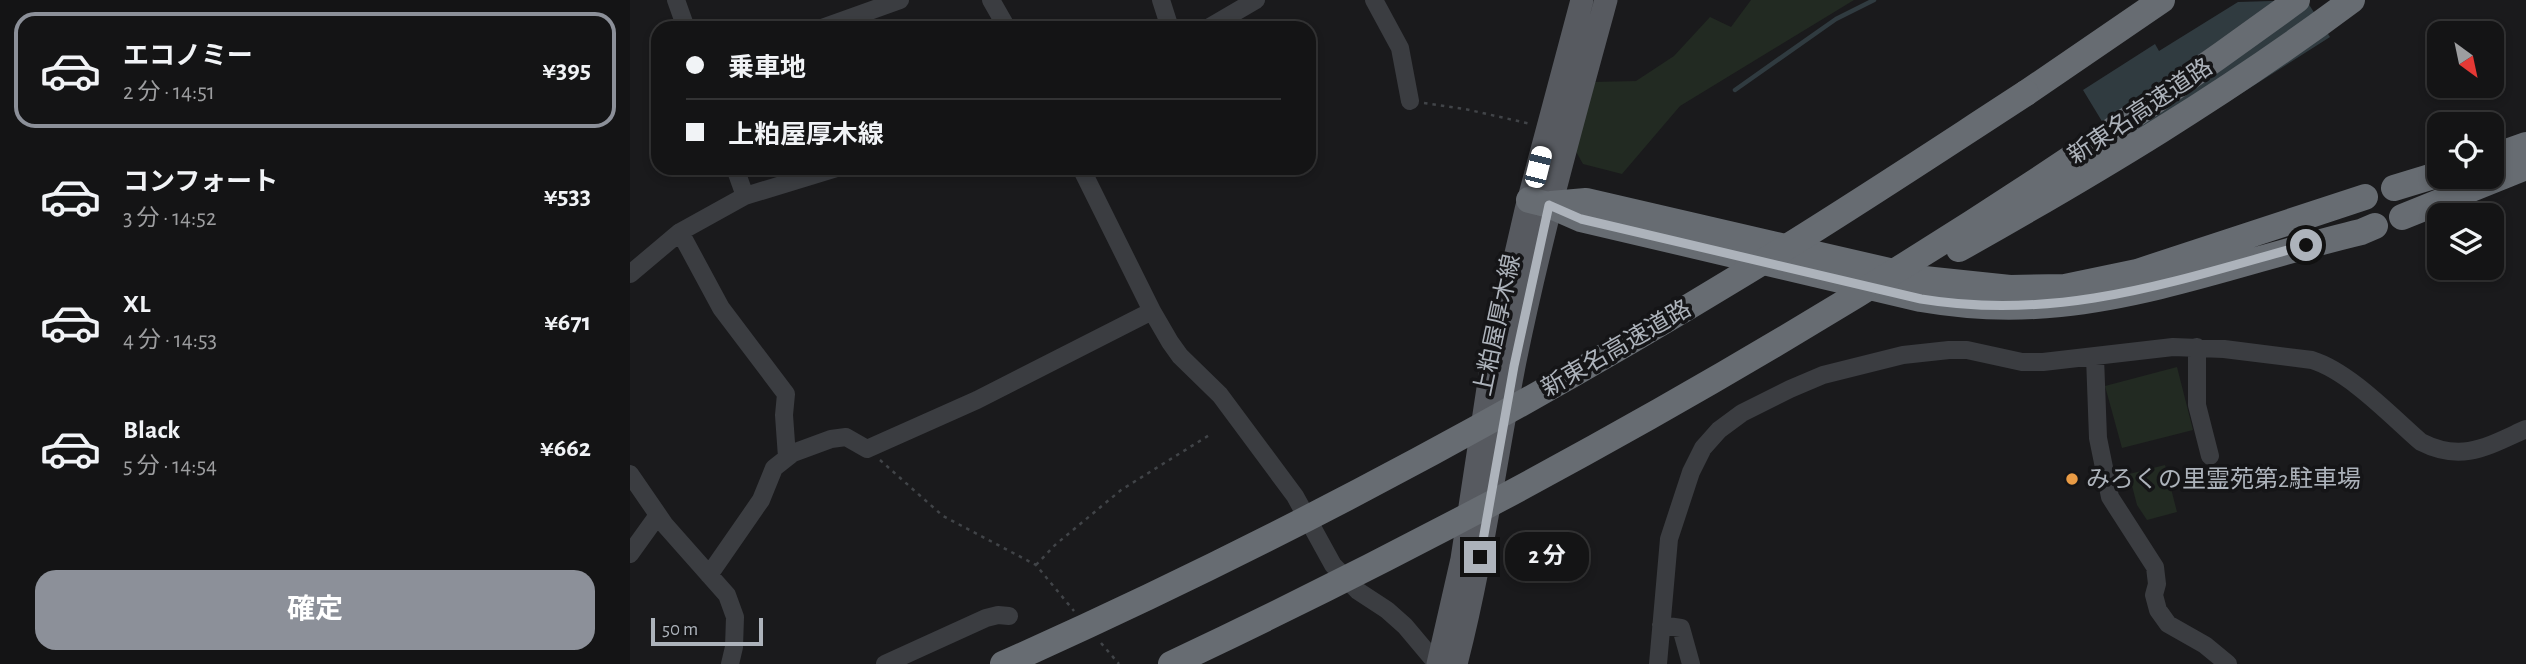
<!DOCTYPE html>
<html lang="ja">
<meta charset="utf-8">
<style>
:root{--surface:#141415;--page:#212122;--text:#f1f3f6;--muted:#9d9ea0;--line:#333334;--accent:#8c9099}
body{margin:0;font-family:"Alegreya Sans","Noto Sans JP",sans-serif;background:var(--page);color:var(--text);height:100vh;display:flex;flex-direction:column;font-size:26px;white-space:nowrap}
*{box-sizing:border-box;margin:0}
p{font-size:23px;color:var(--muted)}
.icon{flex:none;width:38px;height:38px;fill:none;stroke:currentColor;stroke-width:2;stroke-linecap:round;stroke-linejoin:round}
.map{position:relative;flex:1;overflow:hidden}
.sheet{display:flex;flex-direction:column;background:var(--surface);width:630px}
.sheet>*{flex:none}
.top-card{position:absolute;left:21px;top:21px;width:665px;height:154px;border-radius:21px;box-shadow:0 4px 10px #0003,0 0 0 2px var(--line);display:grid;align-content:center;height:154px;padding:0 35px;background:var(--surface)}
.needle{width:46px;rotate:147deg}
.fabs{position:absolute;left:1797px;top:21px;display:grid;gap:14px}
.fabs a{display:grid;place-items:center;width:77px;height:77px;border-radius:14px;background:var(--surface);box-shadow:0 4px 10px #0003,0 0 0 2px var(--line);font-size:35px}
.scale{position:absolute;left:21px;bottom:18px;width:112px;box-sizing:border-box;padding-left:7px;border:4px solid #adb3bb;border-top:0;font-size:19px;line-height:24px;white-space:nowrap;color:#adb3bb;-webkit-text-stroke:5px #151517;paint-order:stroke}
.end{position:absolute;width:32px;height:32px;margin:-16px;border:9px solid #adb3bb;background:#111;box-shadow:0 0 0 4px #111}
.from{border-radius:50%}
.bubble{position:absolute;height:49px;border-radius:21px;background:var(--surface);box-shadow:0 4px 10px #0003,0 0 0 2px var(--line);font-size:23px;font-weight:700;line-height:49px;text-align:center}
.car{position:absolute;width:21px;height:42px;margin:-21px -10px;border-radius:9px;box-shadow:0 0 5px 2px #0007;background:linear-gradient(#fff 24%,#345 0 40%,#fff 0 76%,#345 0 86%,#fff 0)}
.top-card b{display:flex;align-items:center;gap:24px;height:66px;font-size:26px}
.top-card b+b{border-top:2px solid var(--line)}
.top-card i{width:18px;height:18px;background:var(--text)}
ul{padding:12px 0 0;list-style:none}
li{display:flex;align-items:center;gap:21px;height:116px;margin:0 14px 10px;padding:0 21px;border:4px solid transparent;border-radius:21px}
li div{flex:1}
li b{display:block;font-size:26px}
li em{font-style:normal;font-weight:700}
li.active{border-color:var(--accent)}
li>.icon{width:63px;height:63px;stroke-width:1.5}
.action{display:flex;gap:14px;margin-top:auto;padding:14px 35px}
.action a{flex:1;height:80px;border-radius:21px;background:var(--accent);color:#fff;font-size:28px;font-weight:700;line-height:80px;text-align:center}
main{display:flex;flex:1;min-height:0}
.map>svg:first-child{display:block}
.green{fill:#222a22}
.water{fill:#303b40}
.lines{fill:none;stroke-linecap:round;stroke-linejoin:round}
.stream{stroke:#303b40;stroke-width:4.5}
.path{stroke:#414448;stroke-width:2.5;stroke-dasharray:3.5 5;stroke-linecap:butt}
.minor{stroke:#3b3d41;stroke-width:18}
.major{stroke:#575a60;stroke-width:23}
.highway{stroke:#676c72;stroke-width:26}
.highway-bridge{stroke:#676c72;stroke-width:26}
.route{stroke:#adb3bb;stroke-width:9}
.poi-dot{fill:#e99b45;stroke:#151517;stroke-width:2.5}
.labels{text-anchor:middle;stroke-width:7;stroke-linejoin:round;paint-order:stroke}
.street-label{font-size:24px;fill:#adb3bb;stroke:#151517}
.poi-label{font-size:24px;fill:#adb3bb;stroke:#151517;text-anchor:start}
</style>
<main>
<section class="sheet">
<ul>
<li class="active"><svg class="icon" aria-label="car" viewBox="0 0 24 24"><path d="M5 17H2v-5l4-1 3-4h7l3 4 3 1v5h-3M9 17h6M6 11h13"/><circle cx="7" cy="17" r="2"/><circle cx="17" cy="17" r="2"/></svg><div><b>エコノミー</b><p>2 分 · 14:51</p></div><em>¥395</em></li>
<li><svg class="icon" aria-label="car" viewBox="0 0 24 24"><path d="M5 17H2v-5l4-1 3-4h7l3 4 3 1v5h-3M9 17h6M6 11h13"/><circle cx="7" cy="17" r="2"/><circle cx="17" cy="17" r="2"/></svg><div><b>コンフォート</b><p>3 分 · 14:52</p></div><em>¥533</em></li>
<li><svg class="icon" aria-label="car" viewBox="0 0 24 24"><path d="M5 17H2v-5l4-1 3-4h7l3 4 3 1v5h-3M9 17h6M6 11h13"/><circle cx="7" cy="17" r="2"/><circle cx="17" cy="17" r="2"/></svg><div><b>XL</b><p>4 分 · 14:53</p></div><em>¥671</em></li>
<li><svg class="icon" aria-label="car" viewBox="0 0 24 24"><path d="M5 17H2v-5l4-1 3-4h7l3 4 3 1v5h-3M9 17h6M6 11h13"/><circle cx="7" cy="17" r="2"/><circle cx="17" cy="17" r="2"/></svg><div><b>Black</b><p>5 分 · 14:54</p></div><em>¥662</em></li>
</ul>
<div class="action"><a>確定</a></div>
</section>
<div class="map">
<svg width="1896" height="664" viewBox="0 0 1896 664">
<rect width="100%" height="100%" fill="#1a1a1c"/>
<path class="green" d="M1121 0H1224L1050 106 992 174 953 164 944 148 963 82 1006 81 1044 56 1080 17 1101 27Z
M1547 367 1563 430 1492 448 1475 386Z
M1535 465 1547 512 1517 520 1507 505 1499 474Z"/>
<path class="water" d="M1676 0 1700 37 1513 156 1487 146 1453 90 1525 44 1529 51 1608 2Z"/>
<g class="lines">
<path class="stream" d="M1105 90 1206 19 1244 0"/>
<path class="path" d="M794 103 835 109 901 124
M250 460 313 516 406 565 444 611
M406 565 425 545 491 490 581 434
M471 643 489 664"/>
<path class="minor" d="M46 0 56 28
M361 0 377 28
M531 0 540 28
M744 0 770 48 780 101
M192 28 270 0
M578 28 626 0
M105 168 115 196
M451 168 522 311 540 342 550 356 590 395 665 496 703 565 728 591 757 610 775 626 807 664
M50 232 91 308 156 394 154 415 157 457
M0 274 50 232 115 196 207 168
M1567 347V405L1580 456
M1465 357 1468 438 1480 497 1525 567 1527 584 1524 595 1528 610 1538 624 1575 645 1598 664
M0 474 35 525 97 595 105 617 104 647 100 664
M0 554 28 515
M79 575 131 500 144 468 163 453 201 439 216 437 237 449 347 400 522 311
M1031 625 1051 628 1061 664
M255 664 356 618 368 615 379 616
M1028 664 1039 539 1061 472 1073 448 1089 430 1112 413 1160 389 1193 375 1273 355 1319 350H1337L1392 362H1413L1543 347 1594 349 1682 360C1720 372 1761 416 1791 442 1832 463 1858 446 1896 429"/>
<path class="major" d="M808 664 832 559 864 349 896 210 952 0
M826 664C852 564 865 462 885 361 910 239 943 120 976 0"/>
<path class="highway" d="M1396 93 1532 0
M1862 157 1896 145
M1764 188 1810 174
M899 200 919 205 951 219 1291 299C1337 307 1384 309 1430 304 1530 294 1633 255 1731 232L1745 226
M921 204 956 201 1294 279 1380 288 1435 287 1507 272 1735 197
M1772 217 1896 167"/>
<path class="highway-bridge" d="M1329 249C1464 173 1598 93 1722 0
M373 664C627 551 875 419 1113 274 1209 216 1302 154 1396 93
M541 664C935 478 1315 258 1667 0"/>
</g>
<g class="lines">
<path class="route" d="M850 557 884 366 919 205 951 219 1291 299C1430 322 1545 281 1676 245"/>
</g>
<circle class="poi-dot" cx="1442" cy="479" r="7"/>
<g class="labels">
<g class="street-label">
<text transform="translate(1510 111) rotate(-34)" y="8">新東名高速道路</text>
<text transform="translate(867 325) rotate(-78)" y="8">上粕屋厚木線</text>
<text transform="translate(986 348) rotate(-30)" y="8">新東名高速道路</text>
</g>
<g class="poi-label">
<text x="1456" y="487">みろくの里霊苑第2駐車場</text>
</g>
</g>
</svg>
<div class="fabs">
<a><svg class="needle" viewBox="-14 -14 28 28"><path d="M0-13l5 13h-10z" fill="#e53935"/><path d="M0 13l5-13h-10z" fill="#9d9ea0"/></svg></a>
<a><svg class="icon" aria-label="locate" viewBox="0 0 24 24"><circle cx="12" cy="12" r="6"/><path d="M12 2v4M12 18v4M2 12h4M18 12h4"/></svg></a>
<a><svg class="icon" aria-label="layers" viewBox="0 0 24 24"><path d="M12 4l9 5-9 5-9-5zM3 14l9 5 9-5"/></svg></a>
</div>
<div class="scale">50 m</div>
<i class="end from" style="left:1676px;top:245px"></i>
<i class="end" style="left:850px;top:557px"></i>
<div class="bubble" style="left:875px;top:532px;width:84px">2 分</div>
<i class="car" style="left:908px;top:167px;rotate:14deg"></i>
<div class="top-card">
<b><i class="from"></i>乗車地</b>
<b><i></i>上粕屋厚木線</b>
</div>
</div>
</main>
